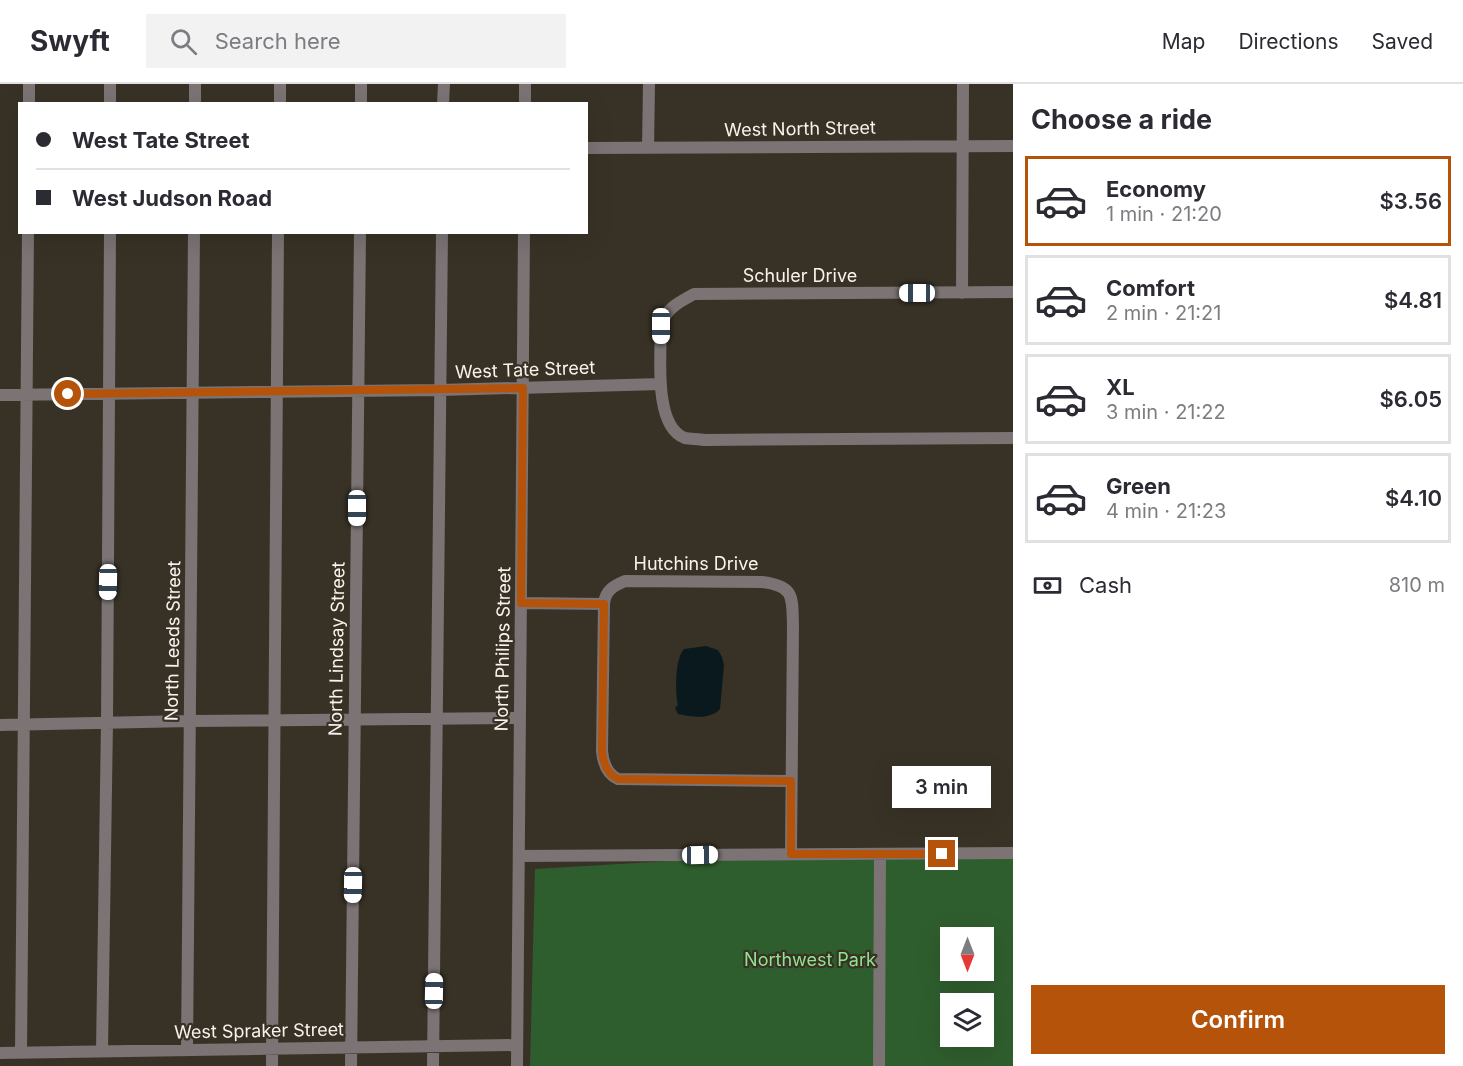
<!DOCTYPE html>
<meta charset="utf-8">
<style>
:root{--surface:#fff;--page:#f2f2f3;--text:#2b2b33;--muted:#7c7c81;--line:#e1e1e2;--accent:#b45309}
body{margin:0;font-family:Inter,sans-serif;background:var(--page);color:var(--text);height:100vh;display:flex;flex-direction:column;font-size:22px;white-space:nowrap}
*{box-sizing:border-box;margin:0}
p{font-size:20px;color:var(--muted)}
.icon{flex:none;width:33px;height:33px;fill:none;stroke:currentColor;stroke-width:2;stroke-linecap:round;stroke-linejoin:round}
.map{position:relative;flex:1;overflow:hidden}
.side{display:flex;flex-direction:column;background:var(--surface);width:450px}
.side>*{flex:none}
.hud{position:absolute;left:18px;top:18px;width:570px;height:132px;border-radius:0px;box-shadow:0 6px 24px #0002;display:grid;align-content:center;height:132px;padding:0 18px;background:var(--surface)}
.needle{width:39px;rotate:180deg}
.buttons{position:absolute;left:940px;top:843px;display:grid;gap:12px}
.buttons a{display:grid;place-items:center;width:54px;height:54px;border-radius:0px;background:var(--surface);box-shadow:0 6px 24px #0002;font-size:30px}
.end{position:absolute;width:27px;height:27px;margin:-14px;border:8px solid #b45309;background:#fff;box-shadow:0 0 0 3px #fff}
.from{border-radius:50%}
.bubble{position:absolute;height:42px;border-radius:0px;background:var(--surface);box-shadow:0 6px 24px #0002;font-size:20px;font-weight:600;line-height:42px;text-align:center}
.car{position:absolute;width:18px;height:36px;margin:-18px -9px;border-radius:8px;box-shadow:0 0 4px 2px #0007;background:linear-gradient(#fff 24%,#345 0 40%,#fff 0 76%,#345 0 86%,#fff 0)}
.hud b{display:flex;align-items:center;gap:21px;height:57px;font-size:22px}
.hud b+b{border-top:2px solid var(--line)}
.hud i{width:15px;height:15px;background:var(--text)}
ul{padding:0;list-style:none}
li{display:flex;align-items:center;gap:18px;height:90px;margin:0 12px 9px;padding:0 6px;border:3px solid var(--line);border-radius:0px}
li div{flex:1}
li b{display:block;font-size:22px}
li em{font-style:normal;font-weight:600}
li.selected{border-color:var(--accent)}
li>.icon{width:54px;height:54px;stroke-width:1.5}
h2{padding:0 18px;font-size:27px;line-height:72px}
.pay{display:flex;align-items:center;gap:15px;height:66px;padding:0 18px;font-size:22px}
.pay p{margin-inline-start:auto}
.action{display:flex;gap:12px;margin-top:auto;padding:12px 18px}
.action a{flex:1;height:69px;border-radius:0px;background:var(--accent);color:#fff;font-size:24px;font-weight:600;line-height:69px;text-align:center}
header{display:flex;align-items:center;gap:36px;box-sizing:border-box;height:84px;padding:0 30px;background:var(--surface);border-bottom:2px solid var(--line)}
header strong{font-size:28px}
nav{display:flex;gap:33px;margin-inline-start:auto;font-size:21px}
.search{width:420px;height:54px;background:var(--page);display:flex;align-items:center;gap:15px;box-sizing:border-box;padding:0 21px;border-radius:0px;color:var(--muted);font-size:22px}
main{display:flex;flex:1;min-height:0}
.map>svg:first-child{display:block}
.green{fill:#2f5e2e;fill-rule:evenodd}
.water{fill:#0a191e}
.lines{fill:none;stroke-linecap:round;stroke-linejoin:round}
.minor{stroke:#7b7374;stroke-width:12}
.route{stroke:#b45309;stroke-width:8}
.labels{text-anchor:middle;stroke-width:4.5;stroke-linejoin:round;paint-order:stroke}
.street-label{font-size:18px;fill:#f8f4ed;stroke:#383226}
.park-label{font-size:18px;fill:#8fe58d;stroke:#383226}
</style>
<header>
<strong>Swyft</strong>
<div class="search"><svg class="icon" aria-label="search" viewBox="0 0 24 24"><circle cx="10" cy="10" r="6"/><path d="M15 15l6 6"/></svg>Search here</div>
<nav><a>Map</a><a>Directions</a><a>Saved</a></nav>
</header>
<main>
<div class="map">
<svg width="1013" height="982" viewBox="0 0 1013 982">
<rect width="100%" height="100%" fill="#383226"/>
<path class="green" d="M1013 768V982H530L535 785 791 770ZM951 854H984V886H951ZM951 920H984V952H951Z"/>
<path class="water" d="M706 562 718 566 722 573 724 581 720 625C710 636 692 633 678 630L675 624 678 621C675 608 675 574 684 565Z"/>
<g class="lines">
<path class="minor" d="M29 20V0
M110 20V0
M195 20V0
M280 20V0
M361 20V0
M443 20 444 0
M525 20V0
M586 64 1013 62
M648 64 649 0
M1013 208 694 210C679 218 665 225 661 242 661 269 653 343 685 354 691 355 699 355 704 356L1013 354
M962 209 963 0
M0 311 440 306 661 300
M521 519 604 520
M0 641 190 637 520 634
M791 697 618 695C607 690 603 678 602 667L604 520C605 507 613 502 625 497L762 498C795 502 792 513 793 541L791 770
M519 772 1013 769
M187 966 194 148
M102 967 107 638 110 148
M0 969 517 961
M21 969 28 148
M272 982 278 148
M351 982 360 148
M433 982 442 148
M517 982 524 148
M879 982 880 770"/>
</g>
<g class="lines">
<path class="route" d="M68 310 523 304 521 519 604 520 602 667C603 678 607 690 618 695L791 697V770H942"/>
</g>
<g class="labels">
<g class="street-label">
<text transform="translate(800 45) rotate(-1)" y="6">West North Street</text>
<text x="800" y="198">Schuler Drive</text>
<text transform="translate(525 286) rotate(-2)" y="6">West Tate Street</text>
<text x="696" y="486">Hutchins Drive</text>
<text transform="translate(173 557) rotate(-89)" y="6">North Leeds Street</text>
<text transform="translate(337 565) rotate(-89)" y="6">North Lindsay Street</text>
<text transform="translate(503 565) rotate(-89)" y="6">North Philips Street</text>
<text transform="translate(259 947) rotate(-1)" y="6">West Spraker Street</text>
</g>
<g class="park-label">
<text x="810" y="882">Northwest Park</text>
</g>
</g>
</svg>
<div class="buttons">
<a><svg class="needle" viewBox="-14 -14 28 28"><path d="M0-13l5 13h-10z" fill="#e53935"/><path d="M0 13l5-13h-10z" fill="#7c7c81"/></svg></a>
<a><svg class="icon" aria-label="layers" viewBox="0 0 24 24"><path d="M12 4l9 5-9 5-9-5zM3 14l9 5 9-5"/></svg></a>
</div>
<i class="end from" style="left:68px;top:310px"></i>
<i class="end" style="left:942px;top:770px"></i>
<div class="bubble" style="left:892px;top:682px;width:99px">3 min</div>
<i class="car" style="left:917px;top:209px;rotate:270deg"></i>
<i class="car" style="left:661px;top:242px;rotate:180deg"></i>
<i class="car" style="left:357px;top:424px;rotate:180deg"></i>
<i class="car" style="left:108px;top:498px;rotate:181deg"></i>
<i class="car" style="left:700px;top:771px;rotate:89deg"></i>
<i class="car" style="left:353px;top:801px;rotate:181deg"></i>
<i class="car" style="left:434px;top:907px;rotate:1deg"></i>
<div class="hud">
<b><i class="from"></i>West Tate Street</b>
<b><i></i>West Judson Road</b>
</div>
</div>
<section class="side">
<h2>Choose a ride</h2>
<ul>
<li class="selected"><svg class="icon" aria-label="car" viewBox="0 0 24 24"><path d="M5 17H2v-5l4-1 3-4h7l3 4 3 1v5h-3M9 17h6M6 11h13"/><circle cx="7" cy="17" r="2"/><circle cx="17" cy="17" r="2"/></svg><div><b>Economy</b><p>1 min · 21:20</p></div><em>$3.56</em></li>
<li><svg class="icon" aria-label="car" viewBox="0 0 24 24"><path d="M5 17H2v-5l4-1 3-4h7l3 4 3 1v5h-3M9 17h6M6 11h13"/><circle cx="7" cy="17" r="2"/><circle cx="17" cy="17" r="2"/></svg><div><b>Comfort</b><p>2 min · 21:21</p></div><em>$4.81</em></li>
<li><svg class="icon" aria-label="car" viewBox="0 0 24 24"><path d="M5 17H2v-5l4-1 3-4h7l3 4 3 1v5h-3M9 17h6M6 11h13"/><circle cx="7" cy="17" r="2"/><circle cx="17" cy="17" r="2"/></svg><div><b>XL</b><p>3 min · 21:22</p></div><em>$6.05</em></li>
<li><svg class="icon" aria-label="car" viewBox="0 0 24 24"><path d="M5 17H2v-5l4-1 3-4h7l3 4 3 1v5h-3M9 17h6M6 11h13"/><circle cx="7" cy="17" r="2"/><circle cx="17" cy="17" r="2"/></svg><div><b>Green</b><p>4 min · 21:23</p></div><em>$4.10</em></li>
</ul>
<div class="pay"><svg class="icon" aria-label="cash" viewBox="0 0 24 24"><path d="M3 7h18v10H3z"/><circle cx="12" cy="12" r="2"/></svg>Cash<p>810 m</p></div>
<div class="action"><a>Confirm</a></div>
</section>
</main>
